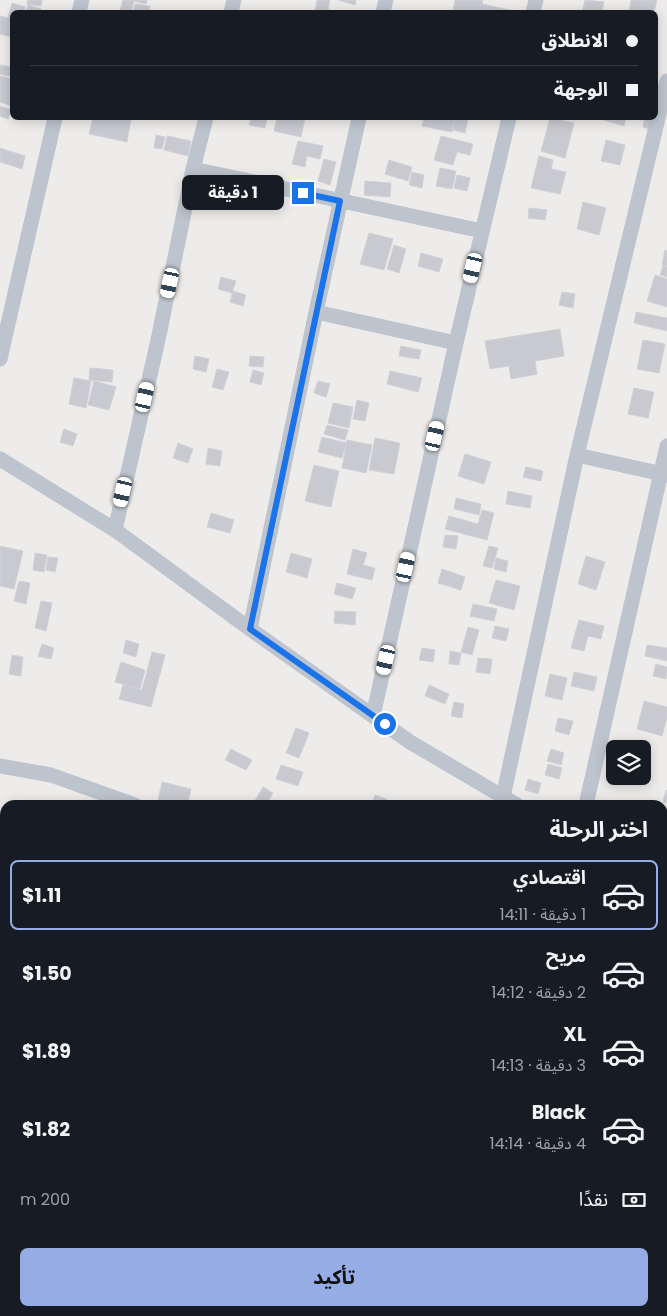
<!DOCTYPE html>
<html lang="ar">
<meta charset="utf-8">
<style>
:root{--surface:#171b24;--page:#20242c;--text:#f1f3f6;--muted:#9ea1a6;--line:#363941;--accent:#95ade4}
body{margin:0;font-family:Poppins,"Noto Sans Arabic",sans-serif;background:var(--page);color:var(--text);direction:rtl;height:100vh;display:flex;flex-direction:column;font-size:19px;white-space:nowrap}
*{box-sizing:border-box;margin:0}
p{font-size:16px;color:var(--muted)}
.icon{flex:none;width:28px;height:28px;fill:none;stroke:currentColor;stroke-width:2;stroke-linecap:round;stroke-linejoin:round}
.map{position:relative;flex:1;overflow:hidden;direction:ltr}
.sheet{position:absolute;left:0px;top:800px;width:668px;height:516px;display:flex;flex-direction:column;background:var(--surface);border-radius:15px 15px 0 0;box-shadow:0 2px 12px #0003;direction:rtl}
.sheet>*{flex:none}
.hud{position:absolute;left:10px;top:10px;width:648px;height:110px;border-radius:8px;box-shadow:0 2px 12px #0003;direction:rtl;display:grid;align-content:center;height:110px;padding:0 20px;background:var(--surface)}
.buttons{position:absolute;left:606px;top:740px;display:grid;gap:10px}
.buttons a{display:grid;place-items:center;width:45px;height:45px;border-radius:8px;background:var(--surface);box-shadow:0 2px 12px #0003;font-size:25px}
.end{position:absolute;width:22px;height:22px;margin:-11px;border:6px solid #1a73e8;background:#fff;box-shadow:0 0 0 2px #fff}
.from{border-radius:50%}
.bubble{position:absolute;height:35px;border-radius:8px;background:var(--surface);box-shadow:0 2px 12px #0003;font-size:16px;font-weight:700;line-height:35px;text-align:center;direction:rtl}
.car{position:absolute;width:15px;height:30px;margin:-15px -8px;border-radius:6px;box-shadow:0 0 4px 1px #0007;background:linear-gradient(#fff 24%,#345 0 40%,#fff 0 76%,#345 0 86%,#fff 0)}
.hud b{display:flex;align-items:center;gap:18px;height:48px;font-size:19px}
.hud b+b{border-top:1px solid var(--line)}
.hud i{width:12px;height:12px;background:var(--text)}
ul{padding:0;list-style:none}
li{display:flex;align-items:center;gap:15px;height:70px;margin:0 10px 8px;padding:0 10px;border:2px solid transparent;border-radius:8px}
li div{flex:1}
li b{display:block;font-size:19px}
li em{font-style:normal;font-weight:700}
li.active{border-color:var(--accent)}
li>.icon{width:45px;height:45px;stroke-width:1.5}
h2{padding:0 20px;font-size:22px;line-height:60px}
.pay{display:flex;align-items:center;gap:12px;height:55px;padding:0 20px;font-size:19px}
.pay p{margin-inline-start:auto}
.primary-button{display:flex;gap:10px;margin-top:auto;padding:10px 20px}
.primary-button a{flex:1;height:58px;border-radius:8px;background:var(--accent);color:#111;font-size:20px;font-weight:700;line-height:58px;text-align:center}
.map>svg:first-child{display:block}
.lines{fill:none;stroke-linecap:round;stroke-linejoin:round}
.stream{stroke:#8bc6e4;stroke-width:6}
.building{fill:#c9cad0;stroke:#d0d1d7}
.service{stroke:#bdc4cd;stroke-width:8}
.minor{stroke:#bdc4cd;stroke-width:15}
.route{stroke:#1a73e8;stroke-width:6}
</style>
<div class="map">
<svg width="667" height="1316" viewBox="0 0 667 1316">
<rect width="100%" height="100%" fill="#eeeceb"/>
<g class="lines">
<path class="stream" d="M0 826 5 827
M662 963 667 961"/>
</g>
<path class="building" d="M28 0H42L41 6 27 4Z
M123 0H147L146 4 134 1 131 12 120 10Z
M317 0H330L328 10 339 12H315Z
M338 0H356L355 5Z
M455 0H483L482 4 519 12H462L453 11Z
M585 0 604 2 602 12H582Z
M631 0H657L654 12H629Z
M12 3 25 7 24 12H12V37L0 34V16L8 18Z
M135 4 150 6 149 12H133Z
M28 5 41 9 40 12H26Z
M0 65 12 67V77L0 74Z
M0 76 12 79V106L0 102Z
M0 106 11 110 8 119 0 116Z
M93 118H123L131 119 127 142 89 134Z
M251 118H267L265 128 249 125Z
M277 118H305L301 137 274 131Z
M424 118H455L452 132 422 126Z
M456 118H468L465 133 453 130Z
M550 118 574 123 565 158 541 151Z
M605 118H626L624 126 604 120Z
M645 118H655L654 130 643 127Z
M156 135 165 137 162 149 154 148Z
M167 136 191 141 188 156 164 150Z
M441 136 473 144 470 155 457 152 453 165 434 160Z
M606 140 625 145 620 165 601 161Z
M298 141 323 146 320 159 307 156 305 167 292 164Z
M0 148 25 156 22 169 0 162Z
M539 156 553 160 551 169 566 172 560 194 531 188Z
M324 159 336 162 330 185 318 181Z
M389 160 412 167 408 181 385 174Z
M440 168 456 171 452 189 436 186Z
M412 172 424 175 422 188 409 185Z
M457 175 470 178 467 191 454 188Z
M365 181 391 183 390 197 364 195Z
M583 202 606 208 599 235 577 229Z
M529 208 547 210 545 220 528 218Z
M369 233 393 239 384 270 360 264Z
M394 245 406 249 399 273 387 269Z
M665 250 667 251V266L662 265Z
M421 253 443 259 439 272 418 266Z
M663 266 667 267V277L660 275Z
M655 275 667 279V307L647 301Z
M221 277 236 281 232 293 218 289Z
M233 291 246 295 243 306 230 302Z
M562 292 575 294 573 308 559 305Z
M636 312 667 318V331L634 323Z
M560 329 564 356 535 361 537 374 511 379 509 366 490 369 485 341Z
M643 340 665 344 659 373 637 369Z
M401 346 421 350 419 359 399 356Z
M195 356 209 359 206 372 193 369Z
M250 356 264 357 263 367 249 366Z
M90 368 113 370 112 382 89 380Z
M217 369 229 372 223 390 212 387Z
M253 370 264 373 261 385 250 382Z
M390 371 422 378 418 392 387 384Z
M74 378 91 381 86 408 69 404Z
M94 381 116 387 109 410 88 405Z
M318 381 330 384 326 397 314 393Z
M634 388 654 392 648 418 628 414Z
M357 400 369 403 365 421 353 419Z
M333 403 353 407 349 428 328 423Z
M327 425 348 430 345 440 324 434Z
M64 429 77 434 73 446 60 442Z
M322 437 346 443 342 458 318 452Z
M375 438 400 443 394 474 369 470Z
M347 440 372 445 366 473 342 468Z
M178 443 193 449 188 463 173 458Z
M208 448 222 451 220 466 206 464Z
M465 454 491 462 484 484 458 476Z
M314 465 339 471 331 507 305 501Z
M526 467 543 471 541 481 523 477Z
M508 491 532 496 530 508 506 504Z
M456 498 481 504 479 515 454 509Z
M482 510 494 513 487 540 445 529 449 516 478 524Z
M211 513 234 520 230 533 207 527Z
M445 535 458 536 456 549 443 547Z
M0 546 23 551 14 589 0 586Z
M489 546 498 548 492 568 483 566Z
M353 549 367 553 363 565 375 568 372 580 347 574Z
M35 553 47 555 44 572 33 570Z
M291 553 312 559 307 578 286 572Z
M586 556 605 562 596 590 578 584Z
M48 557 58 558 55 572 46 570Z
M496 558 508 561 506 572 494 569Z
M442 569 465 577 461 590 438 583Z
M496 580 520 586 514 610 489 603Z
M19 581 30 583 26 604 14 601Z
M337 583 356 588 352 599 334 594Z
M41 601 52 603 46 631 35 628Z
M473 604 497 609 494 621 470 616Z
M335 611 356 612 355 625 334 623Z
M579 620 604 626 601 639 588 636 584 651 571 648Z
M495 626 509 629 506 641 492 638Z
M468 627 479 630 472 655 461 652Z
M126 640 139 644 136 657 123 653Z
M42 644 54 648 51 659 38 656Z
M647 645 667 648V661L645 656Z
M422 648 435 650 433 662 419 660Z
M450 651 461 653 459 665 449 664Z
M152 652 165 655 151 707 119 699 123 685 142 690Z
M12 655 23 657 21 676 9 674Z
M478 658 492 659 490 674 476 672Z
M121 662 145 670 140 689 115 682Z
M656 664 667 667 666 679 653 676Z
M574 672 597 677 594 691 571 686Z
M550 674 567 678 562 700 545 696Z
M429 685 449 694 445 704 425 696Z
M644 701 667 707V718L662 736 637 729Z
M454 702 464 704 462 718 451 716Z
M558 718 573 721 569 735 555 731Z
M296 728 309 733 299 758 286 753Z
M231 749 252 760 246 770 225 760Z
M551 749 564 753 561 765 547 761Z
M548 764 562 768 559 779 545 775Z
M281 765 303 772 298 786 276 779Z
M528 779 541 783 538 794 525 790Z
M162 782 191 789 187 805H157Z
M263 787 273 793 266 805H256L253 804Z
M666 790 667 791V803L663 802Z
M375 795 387 799 385 805H372Z"/>
<g class="lines">
<path class="service" d="M314 1316 317 1311"/>
<path class="minor" d="M79 12 82 0
M231 12 234 0
M383 12 386 0
M533 12 536 0
M193 169 482 231
M316 312 456 343
M0 359 55 118
M577 455 667 475
M0 459 115 530 250 629 410 742 517 805
M115 530 158 340 193 169 206 118
M250 629 316 312 359 118
M373 716 456 343 509 118
M0 766 51 775 135 805
M503 797 577 455 667 81
M586 805 667 446
M662 858 667 859
M0 981 5 983
M662 1265 667 1268"/>
</g>
<g class="lines">
<path class="route" d="M303 193 340 201 250 629 385 724"/>
</g>
</svg>
<div class="buttons">
<a><svg class="icon" aria-label="layers" viewBox="0 0 24 24"><path d="M12 4l9 5-9 5-9-5zM3 14l9 5 9-5"/></svg></a>
</div>
<i class="end from" style="left:385px;top:724px"></i>
<i class="end" style="left:303px;top:193px"></i>
<div class="bubble" style="left:182px;top:175px;width:102px">1 دقيقة</div>
<i class="car" style="left:473px;top:268px;rotate:193deg"></i>
<i class="car" style="left:170px;top:283px;rotate:192deg"></i>
<i class="car" style="left:145px;top:397px;rotate:13deg"></i>
<i class="car" style="left:435px;top:436px;rotate:13deg"></i>
<i class="car" style="left:123px;top:492px;rotate:193deg"></i>
<i class="car" style="left:406px;top:567px;rotate:12deg"></i>
<i class="car" style="left:386px;top:660px;rotate:193deg"></i>
<div class="hud">
<b><i class="from"></i>الانطلاق</b>
<b><i></i>الوجهة</b>
</div>
<section class="sheet">
<h2>اختر الرحلة</h2>
<ul>
<li class="active"><svg class="icon" aria-label="car" viewBox="0 0 24 24"><path d="M5 17H2v-5l4-1 3-4h7l3 4 3 1v5h-3M9 17h6M6 11h13"/><circle cx="7" cy="17" r="2"/><circle cx="17" cy="17" r="2"/></svg><div><b>اقتصادي</b><p>1 دقيقة · 14:11</p></div><em>$1.11</em></li>
<li><svg class="icon" aria-label="car" viewBox="0 0 24 24"><path d="M5 17H2v-5l4-1 3-4h7l3 4 3 1v5h-3M9 17h6M6 11h13"/><circle cx="7" cy="17" r="2"/><circle cx="17" cy="17" r="2"/></svg><div><b>مريح</b><p>2 دقيقة · 14:12</p></div><em>$1.50</em></li>
<li><svg class="icon" aria-label="car" viewBox="0 0 24 24"><path d="M5 17H2v-5l4-1 3-4h7l3 4 3 1v5h-3M9 17h6M6 11h13"/><circle cx="7" cy="17" r="2"/><circle cx="17" cy="17" r="2"/></svg><div><b>XL</b><p>3 دقيقة · 14:13</p></div><em>$1.89</em></li>
<li><svg class="icon" aria-label="car" viewBox="0 0 24 24"><path d="M5 17H2v-5l4-1 3-4h7l3 4 3 1v5h-3M9 17h6M6 11h13"/><circle cx="7" cy="17" r="2"/><circle cx="17" cy="17" r="2"/></svg><div><b>Black</b><p>4 دقيقة · 14:14</p></div><em>$1.82</em></li>
</ul>
<div class="pay"><svg class="icon" aria-label="cash" viewBox="0 0 24 24"><path d="M3 7h18v10H3z"/><circle cx="12" cy="12" r="2"/></svg>نقدًا<p>200 m</p></div>
<div class="primary-button"><a>تأكيد</a></div>
</section>
</div>
